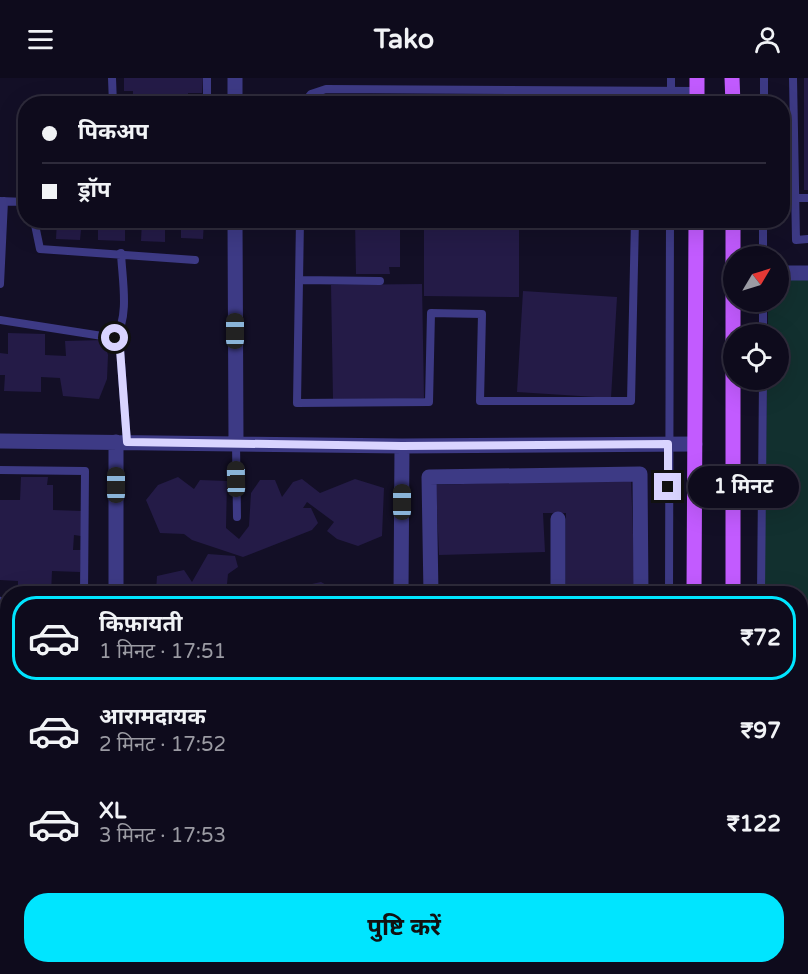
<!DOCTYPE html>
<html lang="hi">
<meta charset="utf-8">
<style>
:root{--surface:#0e0b1c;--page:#171425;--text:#f1f3f6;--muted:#9b9ba3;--line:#2e2b3b;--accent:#00e5ff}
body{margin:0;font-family:"Varela Round","Noto Sans Devanagari",sans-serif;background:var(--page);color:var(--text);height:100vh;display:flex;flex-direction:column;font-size:22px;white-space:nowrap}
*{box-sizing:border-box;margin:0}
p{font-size:20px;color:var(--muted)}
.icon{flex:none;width:33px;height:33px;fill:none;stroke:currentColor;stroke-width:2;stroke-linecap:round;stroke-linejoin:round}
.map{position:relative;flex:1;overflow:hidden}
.panel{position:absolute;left:0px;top:508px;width:808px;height:388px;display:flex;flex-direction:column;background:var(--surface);border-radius:24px 24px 0 0;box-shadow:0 6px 24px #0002,0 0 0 2px var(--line)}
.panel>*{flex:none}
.top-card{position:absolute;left:18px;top:18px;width:772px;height:132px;border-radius:24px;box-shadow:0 6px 24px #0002,0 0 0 2px var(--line);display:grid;align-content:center;height:132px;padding:0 24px;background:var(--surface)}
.needle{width:39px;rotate:52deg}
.tools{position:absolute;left:723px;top:168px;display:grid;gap:12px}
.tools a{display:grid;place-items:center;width:66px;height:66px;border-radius:50%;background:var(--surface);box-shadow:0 6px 24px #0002,0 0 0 2px var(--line);font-size:30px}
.end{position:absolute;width:27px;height:27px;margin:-14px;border:8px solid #d9d4ff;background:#111;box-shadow:0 0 0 3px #111}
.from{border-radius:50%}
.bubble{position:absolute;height:42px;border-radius:21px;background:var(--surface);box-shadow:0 6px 24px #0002,0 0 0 2px var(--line);font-size:20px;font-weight:700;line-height:42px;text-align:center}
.car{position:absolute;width:18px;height:36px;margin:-18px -9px;border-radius:8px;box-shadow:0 0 4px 2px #0007;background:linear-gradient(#222 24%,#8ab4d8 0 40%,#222 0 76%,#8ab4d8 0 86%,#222 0)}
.top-card b{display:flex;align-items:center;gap:21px;height:57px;font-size:22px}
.top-card b+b{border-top:2px solid var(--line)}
.top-card i{width:15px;height:15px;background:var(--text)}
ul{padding:10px 0 0;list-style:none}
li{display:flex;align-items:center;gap:18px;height:84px;margin:0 12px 9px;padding:0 12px;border:3px solid transparent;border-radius:24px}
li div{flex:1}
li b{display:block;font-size:22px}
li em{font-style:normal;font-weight:700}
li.on{border-color:var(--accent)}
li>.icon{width:54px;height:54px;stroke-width:1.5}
.action{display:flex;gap:12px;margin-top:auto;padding:12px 24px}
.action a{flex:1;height:69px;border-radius:24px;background:var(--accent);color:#111;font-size:24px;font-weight:700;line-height:69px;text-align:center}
header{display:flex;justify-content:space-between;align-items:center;height:78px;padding:0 24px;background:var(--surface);font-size:27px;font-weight:700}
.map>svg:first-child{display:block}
.green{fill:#12302f}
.building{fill:#241b47}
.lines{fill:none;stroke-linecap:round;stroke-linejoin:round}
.service{stroke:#3d3a85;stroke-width:8}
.minor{stroke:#3d3a85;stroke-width:15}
.primary{stroke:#c25bff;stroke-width:15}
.route{stroke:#d9d4ff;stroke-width:8}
</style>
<header><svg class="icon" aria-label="menu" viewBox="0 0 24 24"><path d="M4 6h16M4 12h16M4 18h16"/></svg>Tako<svg class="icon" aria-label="person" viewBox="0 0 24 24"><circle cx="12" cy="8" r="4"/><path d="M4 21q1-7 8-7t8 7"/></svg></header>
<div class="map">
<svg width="808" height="896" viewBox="0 0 808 896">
<rect width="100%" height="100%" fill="#130f26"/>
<path class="green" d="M779 200H808V612H801V516H764L767 302H778V256H768V224H778Z
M801 651 808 652V733L801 732Z
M401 890H692V896H401Z"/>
<path class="building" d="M124 0H203L202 15H188V26H133V13H124Z
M804 0H808V112H804Z
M323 17 418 24V26H322Z
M57 142H125V163L98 162V152H81L80 162 56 161Z
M142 142H204L203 161 181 160V152H165V164L141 163Z
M355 142H400V189H389L390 196H356Z
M424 142H519V219L424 218Z
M422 206 424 320 333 321 331 207Z
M523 213 617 219 611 320 517 314Z
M8 255 45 256V277L66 278 65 263 104 262 108 277 107 301 99 321 63 318 60 300 41 299V314L4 313 5 297H0V275L8 276Z
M21 399H48L47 407H53V432L82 433 81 458 74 457 73 472H81L80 494 52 493 51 516H18V503L0 502V422H20Z
M178 399 194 411 200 402 227 403 226 450 239 461 249 448 251 415 260 402H275L282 419 293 404 302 401 320 415 355 401 384 410 382 458 358 468 337 461 327 453 334 444 307 424 303 430H311L318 445 312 452 243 479 192 462 184 456 160 455 146 422 158 407Z
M631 400 635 513 566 512V435H543L545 474 439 477 436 407Z
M208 476 235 478 238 489 228 496 226 516H162L156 513 157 498 184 492 192 504Z
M321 504 335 512V516H265L278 506 303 508Z
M3 574H8V652H0V580H3Z
M0 689 5 690V722H0Z
M0 735H5L4 765H0Z
M805 774H808V802H806Z
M157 890H191L190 896H157Z
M239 890H273V896H238Z
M293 890H322V896H293Z
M361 890H392V896H360Z"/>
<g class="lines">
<path class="service" d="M112 0 113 26
M207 0V26
M793 0 796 162 808 161
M303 26 311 16 326 11 697 13
M638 26V13
M671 26V0
M764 26V0
M796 120H808
M0 123 26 124
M34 142 40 171 195 182
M300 142 297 325 429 324 431 235 482 236 480 323H631L635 142
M763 178V142
M299 202 380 203
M0 206 4 123
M0 242 115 260
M763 256V224
M115 260 120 271 127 364
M115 260C130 239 122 200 121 175
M236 365 237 439
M0 392 85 393 84 516
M669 516 670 142
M761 516 763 302
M0 523 8 531
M0 681H8
M0 888H8
M275 896V890
M666 896V890
M761 896V890"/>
<path class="minor" d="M235 0V26
M235 142 236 364
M778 195H808
M0 363 402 368 695 366
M558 441V516
M116 516V364
M401 516 402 368
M431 516 429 399 640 396 641 516
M801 616 808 615
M801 754H808
M0 796H8
M801 833 803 896
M116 890V896
M397 896V890"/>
<path class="primary" d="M732 0 733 26
M697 26V0
M733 142V516
M694 516 696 142
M692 896V890
M732 896 733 890"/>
</g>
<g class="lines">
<path class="route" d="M115 260 120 271 127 364 402 368 668 366V409"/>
</g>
</svg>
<div class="tools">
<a><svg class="needle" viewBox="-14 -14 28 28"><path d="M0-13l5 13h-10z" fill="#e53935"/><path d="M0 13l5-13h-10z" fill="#9b9ba3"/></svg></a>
<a><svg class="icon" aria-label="locate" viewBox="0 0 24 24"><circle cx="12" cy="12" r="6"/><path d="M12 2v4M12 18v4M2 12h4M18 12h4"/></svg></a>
</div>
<i class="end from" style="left:115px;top:260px"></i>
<i class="end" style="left:668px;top:409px"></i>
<div class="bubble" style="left:688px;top:388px;width:111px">1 मिनट</div>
<i class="car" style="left:235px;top:253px;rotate:0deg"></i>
<i class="car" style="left:236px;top:401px;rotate:359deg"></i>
<i class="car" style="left:116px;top:407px;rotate:0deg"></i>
<i class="car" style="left:402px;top:424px;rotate:0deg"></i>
<div class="top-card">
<b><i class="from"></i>पिकअप</b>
<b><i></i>ड्रॉप</b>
</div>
<section class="panel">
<ul>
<li class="on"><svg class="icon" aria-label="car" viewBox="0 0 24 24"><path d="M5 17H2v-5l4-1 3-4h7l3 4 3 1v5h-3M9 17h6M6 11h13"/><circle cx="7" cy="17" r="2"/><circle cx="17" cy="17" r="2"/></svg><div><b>किफ़ायती</b><p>1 मिनट · 17:51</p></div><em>₹72</em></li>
<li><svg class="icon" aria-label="car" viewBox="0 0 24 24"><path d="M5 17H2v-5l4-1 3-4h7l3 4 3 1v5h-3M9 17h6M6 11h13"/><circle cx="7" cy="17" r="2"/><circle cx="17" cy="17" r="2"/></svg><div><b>आरामदायक</b><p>2 मिनट · 17:52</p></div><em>₹97</em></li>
<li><svg class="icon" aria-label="car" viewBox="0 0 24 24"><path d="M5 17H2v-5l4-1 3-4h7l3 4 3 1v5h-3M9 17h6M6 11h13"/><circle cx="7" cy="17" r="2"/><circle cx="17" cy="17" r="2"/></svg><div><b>XL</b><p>3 मिनट · 17:53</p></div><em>₹122</em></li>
</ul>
<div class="action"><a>पुष्टि करें</a></div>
</section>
</div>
